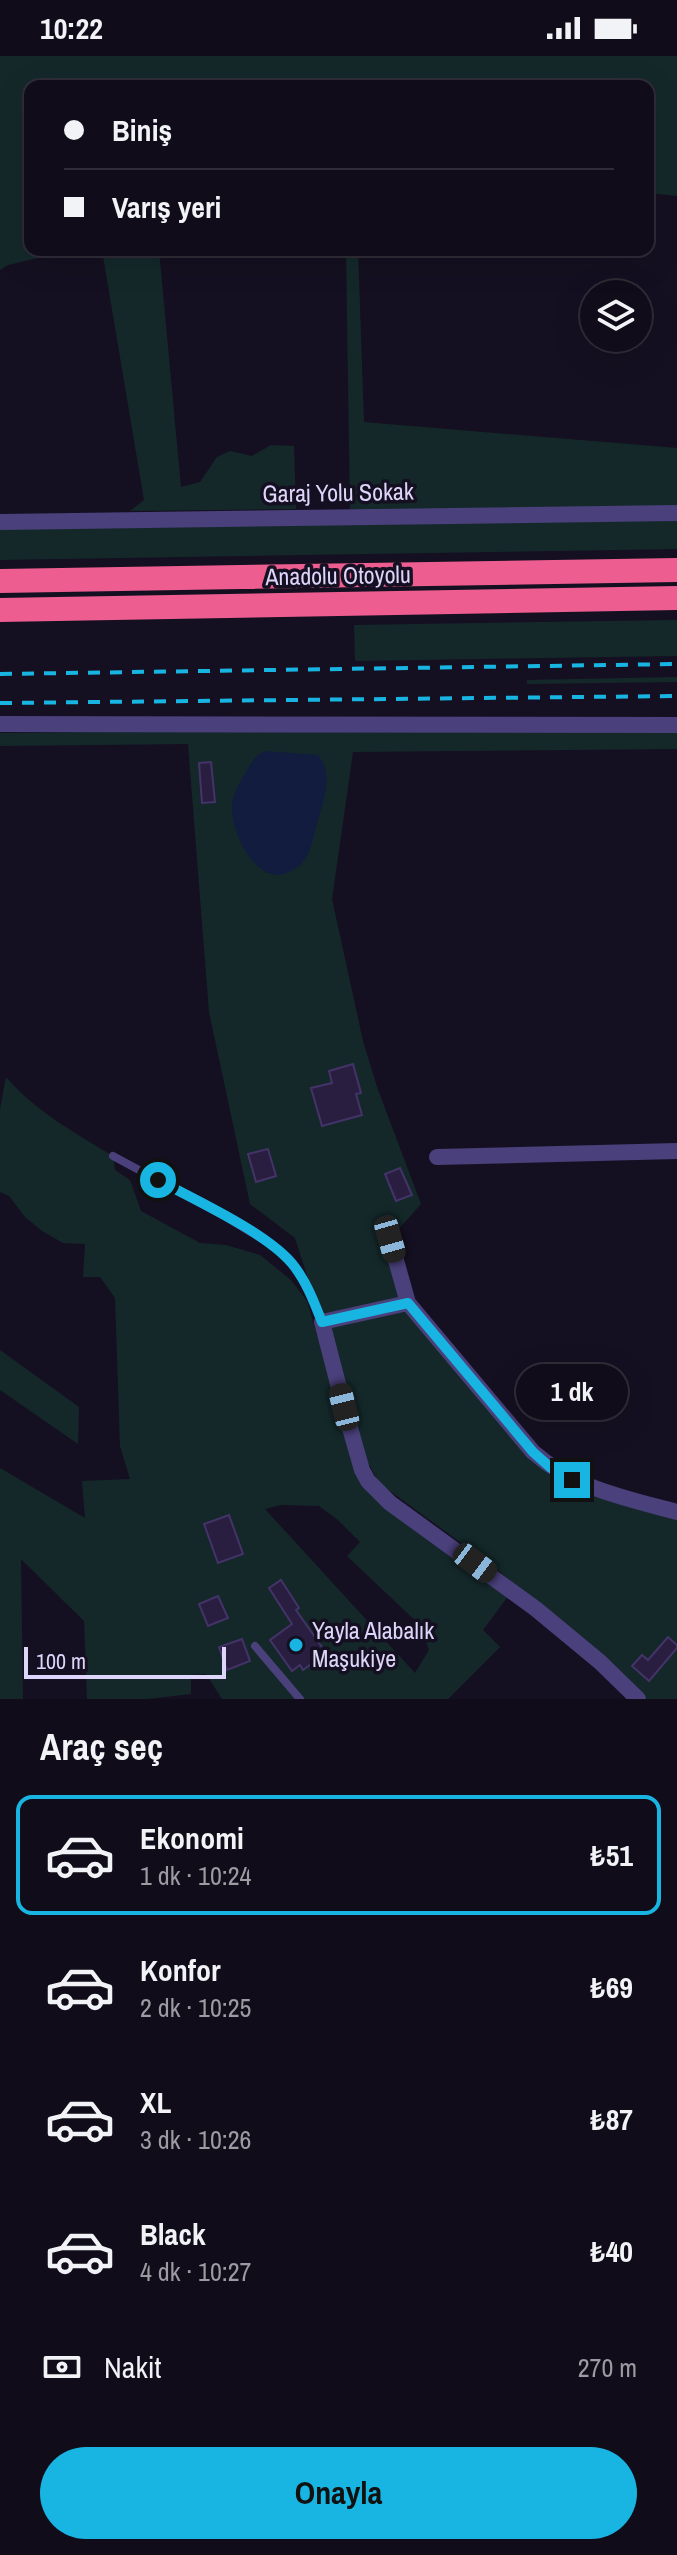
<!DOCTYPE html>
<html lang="tr">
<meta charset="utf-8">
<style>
:root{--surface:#100c19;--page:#1e1a26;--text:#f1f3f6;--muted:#9c9ba2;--line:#302c38;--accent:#19b5e2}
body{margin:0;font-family:"Archivo Narrow",sans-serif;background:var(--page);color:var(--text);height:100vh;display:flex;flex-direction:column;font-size:30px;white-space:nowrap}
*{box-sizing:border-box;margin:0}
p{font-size:26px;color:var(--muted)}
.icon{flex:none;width:44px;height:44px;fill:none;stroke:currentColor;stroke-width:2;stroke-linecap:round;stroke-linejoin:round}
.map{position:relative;height:1643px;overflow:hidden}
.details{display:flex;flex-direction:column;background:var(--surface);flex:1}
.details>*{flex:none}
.guide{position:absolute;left:24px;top:24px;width:630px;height:176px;border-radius:16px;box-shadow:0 8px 32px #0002,0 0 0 2px var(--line);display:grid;align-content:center;height:176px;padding:0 40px;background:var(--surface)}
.controls{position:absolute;left:580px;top:224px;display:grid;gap:16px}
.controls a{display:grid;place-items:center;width:72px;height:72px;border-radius:50%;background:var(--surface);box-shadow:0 8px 32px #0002,0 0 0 2px var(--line);font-size:40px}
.scale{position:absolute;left:24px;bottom:20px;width:202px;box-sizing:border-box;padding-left:8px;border:4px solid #ded5fa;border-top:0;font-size:22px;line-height:28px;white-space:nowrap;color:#ded5fa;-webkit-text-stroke:6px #151021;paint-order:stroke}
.end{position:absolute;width:36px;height:36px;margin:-18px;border:10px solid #19b5e2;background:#111;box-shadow:0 0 0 4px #111}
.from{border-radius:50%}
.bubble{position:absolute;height:56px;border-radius:28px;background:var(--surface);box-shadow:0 8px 32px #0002,0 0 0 2px var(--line);font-size:26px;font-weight:700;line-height:56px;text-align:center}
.car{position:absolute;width:24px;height:48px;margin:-24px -12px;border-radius:10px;box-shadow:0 0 6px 2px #0007;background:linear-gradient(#222 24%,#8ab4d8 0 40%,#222 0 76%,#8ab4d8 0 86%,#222 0)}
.guide b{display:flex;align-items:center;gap:28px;height:76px;font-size:30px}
.guide b+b{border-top:2px solid var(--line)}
.guide i{width:20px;height:20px;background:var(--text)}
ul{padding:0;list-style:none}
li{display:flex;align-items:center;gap:24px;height:120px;margin:0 16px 12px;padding:0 24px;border:4px solid transparent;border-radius:16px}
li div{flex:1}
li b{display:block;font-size:30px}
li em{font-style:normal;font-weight:700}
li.on{border-color:var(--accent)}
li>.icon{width:72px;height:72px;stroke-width:1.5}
h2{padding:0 40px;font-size:36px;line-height:96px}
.pay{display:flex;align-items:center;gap:20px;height:88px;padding:0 40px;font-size:30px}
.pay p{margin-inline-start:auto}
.action{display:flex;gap:16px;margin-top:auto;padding:16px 40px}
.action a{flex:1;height:92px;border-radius:48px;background:var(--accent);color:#111;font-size:32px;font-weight:700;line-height:92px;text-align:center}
.status{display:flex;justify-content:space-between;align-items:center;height:56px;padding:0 40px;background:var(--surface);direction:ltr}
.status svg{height:22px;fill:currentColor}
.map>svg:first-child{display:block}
.green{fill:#14282a;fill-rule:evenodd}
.water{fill:#111c3f}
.building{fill:#291e40;stroke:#443369;stroke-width:2}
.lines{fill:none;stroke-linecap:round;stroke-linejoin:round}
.service{stroke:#4a407b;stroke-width:8}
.minor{stroke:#4a407b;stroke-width:16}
.motorway{stroke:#ed5d90;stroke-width:24}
.rail{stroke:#19b5e2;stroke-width:4;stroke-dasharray:12 10;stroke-linecap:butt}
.route{stroke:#19b5e2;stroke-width:10}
.poi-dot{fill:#19b5e2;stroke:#151021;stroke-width:3}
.labels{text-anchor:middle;stroke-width:7;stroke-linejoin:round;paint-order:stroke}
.street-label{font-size:24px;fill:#ded5fa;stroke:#151021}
.poi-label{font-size:24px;fill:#ded5fa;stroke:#151021;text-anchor:start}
</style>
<div class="status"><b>10:22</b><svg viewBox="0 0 49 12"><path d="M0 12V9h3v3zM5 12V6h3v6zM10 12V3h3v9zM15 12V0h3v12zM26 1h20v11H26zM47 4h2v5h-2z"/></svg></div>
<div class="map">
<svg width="677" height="1643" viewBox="0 0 677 1643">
<rect width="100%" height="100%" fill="#151021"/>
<path class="green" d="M0 0H677V140L648 137V30H30V154L27 155 30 168V194H36L38 202 8 209 0 214Z
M102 194H159L181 431 200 426 217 401 230 395 252 400 271 389 294 390 296 453 130 455 144 444Z
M346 194H358L364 366 677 392V451L384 455 350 453Z
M677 460V493L0 504V471Z
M677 564V600L355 605 354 569Z
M677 621V626L527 628V624Z
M677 669V693L353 696 332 843 363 985 377 1031 421 1148 390 1183 408 1247 322 1266 295 1182 250 1148 209 956 188 688 0 690V677ZM326 730 308 798 267 817C246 799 233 776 232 748Z
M6 1021C35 1055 75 1077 113 1100L115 1114 130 1124 141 1155 200 1187 226 1189 260 1199 291 1224 307 1245 359 1421 509 1539 483 1574 500 1591 448 1643H222L206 1618 191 1619V1638L148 1643H87L84 1565 21 1503 23 1643H0V1412L85 1462 82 1425 130 1423 120 1390 115 1242 100 1221H83L85 1188 63 1187 42 1175 25 1161 9 1140 0 1136V1053ZM281 1449 319 1450 338 1464 360 1486 347 1500 421 1570 429 1594 415 1617 265 1453Z
M399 1255 408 1257 522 1393 677 1460V1643H647C566 1561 472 1495 379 1427L365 1401 328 1271Z
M0 1294 79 1351 78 1388 0 1334Z"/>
<path class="water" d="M265 695 318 699C334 718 324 742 318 764 314 777 312 794 304 805 300 810 295 813 289 816 257 831 232 779 232 752 232 739 238 729 245 718 250 709 255 699 265 695Z"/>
<path class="building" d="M211 706 215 746 202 747 199 707Z
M353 1008 361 1037 356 1038 362 1059 322 1070 311 1032 332 1027 329 1015Z
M268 1093 276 1120 256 1126 248 1098Z
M400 1112 412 1139 396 1145 385 1118Z
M229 1459 243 1498 218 1507 204 1468Z
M281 1524 299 1552 296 1554 324 1594 320 1597 322 1600 303 1614 300 1609 292 1615 270 1584 292 1568 269 1532Z
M218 1540 228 1562 208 1570 199 1548Z
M668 1581 677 1589V1592L649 1625 632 1610 642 1599 648 1604Z
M242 1583 250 1605 227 1614 219 1591Z"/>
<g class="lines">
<path class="service" d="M113 1100 226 1161 275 1191 293 1208 308 1231 322 1266
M255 1590 300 1643"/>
<path class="minor" d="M0 466 677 457
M0 668 677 669
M437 1101 677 1095
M390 1183 408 1247 533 1396C574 1432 625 1442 677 1456
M408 1247 322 1266 344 1351 362 1414 368 1425 390 1447 536 1553 600 1606 638 1643"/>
<path class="motorway" d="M0 525 677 514
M0 554 677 542"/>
<path class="rail" d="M0 618 677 608
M0 647 677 640"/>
</g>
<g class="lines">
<path class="route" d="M158 1124C195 1144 270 1178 294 1210 307 1227 314 1246 322 1266L408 1247 533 1396 551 1412 572 1424"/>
</g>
<circle class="poi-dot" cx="296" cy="1589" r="8"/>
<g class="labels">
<g class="street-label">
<text transform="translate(338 437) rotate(-1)" y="8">Garaj Yolu Sokak</text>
<text transform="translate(338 520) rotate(-1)" y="8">Anadolu Otoyolu</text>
</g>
<g class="poi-label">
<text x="312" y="1583">Yayla Alabalık<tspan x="312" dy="28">Maşukiye</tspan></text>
</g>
</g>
</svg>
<div class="controls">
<a><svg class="icon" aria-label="layers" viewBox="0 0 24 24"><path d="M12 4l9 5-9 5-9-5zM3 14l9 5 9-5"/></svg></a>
</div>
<div class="scale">100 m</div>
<i class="end from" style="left:158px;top:1124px"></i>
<i class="end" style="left:572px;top:1424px"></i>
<div class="bubble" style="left:516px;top:1308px;width:112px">1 dk</div>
<i class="car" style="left:390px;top:1183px;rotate:164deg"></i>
<i class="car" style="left:344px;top:1351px;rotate:346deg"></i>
<i class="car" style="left:475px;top:1507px;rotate:127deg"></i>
<div class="guide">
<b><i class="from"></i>Biniş</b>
<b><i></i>Varış yeri</b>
</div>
</div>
<section class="details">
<h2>Araç seç</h2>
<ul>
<li class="on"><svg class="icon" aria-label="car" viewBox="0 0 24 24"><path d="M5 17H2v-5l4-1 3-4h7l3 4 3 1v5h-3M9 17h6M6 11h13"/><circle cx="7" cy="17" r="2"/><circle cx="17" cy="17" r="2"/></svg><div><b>Ekonomi</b><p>1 dk · 10:24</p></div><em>₺51</em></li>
<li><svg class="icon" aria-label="car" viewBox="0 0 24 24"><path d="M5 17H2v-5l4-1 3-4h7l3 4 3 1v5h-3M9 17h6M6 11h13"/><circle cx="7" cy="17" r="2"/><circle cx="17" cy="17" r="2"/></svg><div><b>Konfor</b><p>2 dk · 10:25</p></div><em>₺69</em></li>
<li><svg class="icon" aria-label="car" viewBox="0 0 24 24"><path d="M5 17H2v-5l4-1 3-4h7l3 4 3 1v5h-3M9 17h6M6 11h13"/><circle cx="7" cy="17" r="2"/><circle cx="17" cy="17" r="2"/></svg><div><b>XL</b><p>3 dk · 10:26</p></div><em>₺87</em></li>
<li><svg class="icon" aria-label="car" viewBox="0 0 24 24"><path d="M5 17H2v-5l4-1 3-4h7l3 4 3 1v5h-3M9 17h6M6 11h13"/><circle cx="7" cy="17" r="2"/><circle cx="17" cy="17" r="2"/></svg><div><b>Black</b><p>4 dk · 10:27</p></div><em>₺40</em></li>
</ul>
<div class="pay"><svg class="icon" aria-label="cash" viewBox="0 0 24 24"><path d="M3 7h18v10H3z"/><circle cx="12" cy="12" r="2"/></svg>Nakit<p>270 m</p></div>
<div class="action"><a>Onayla</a></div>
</section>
